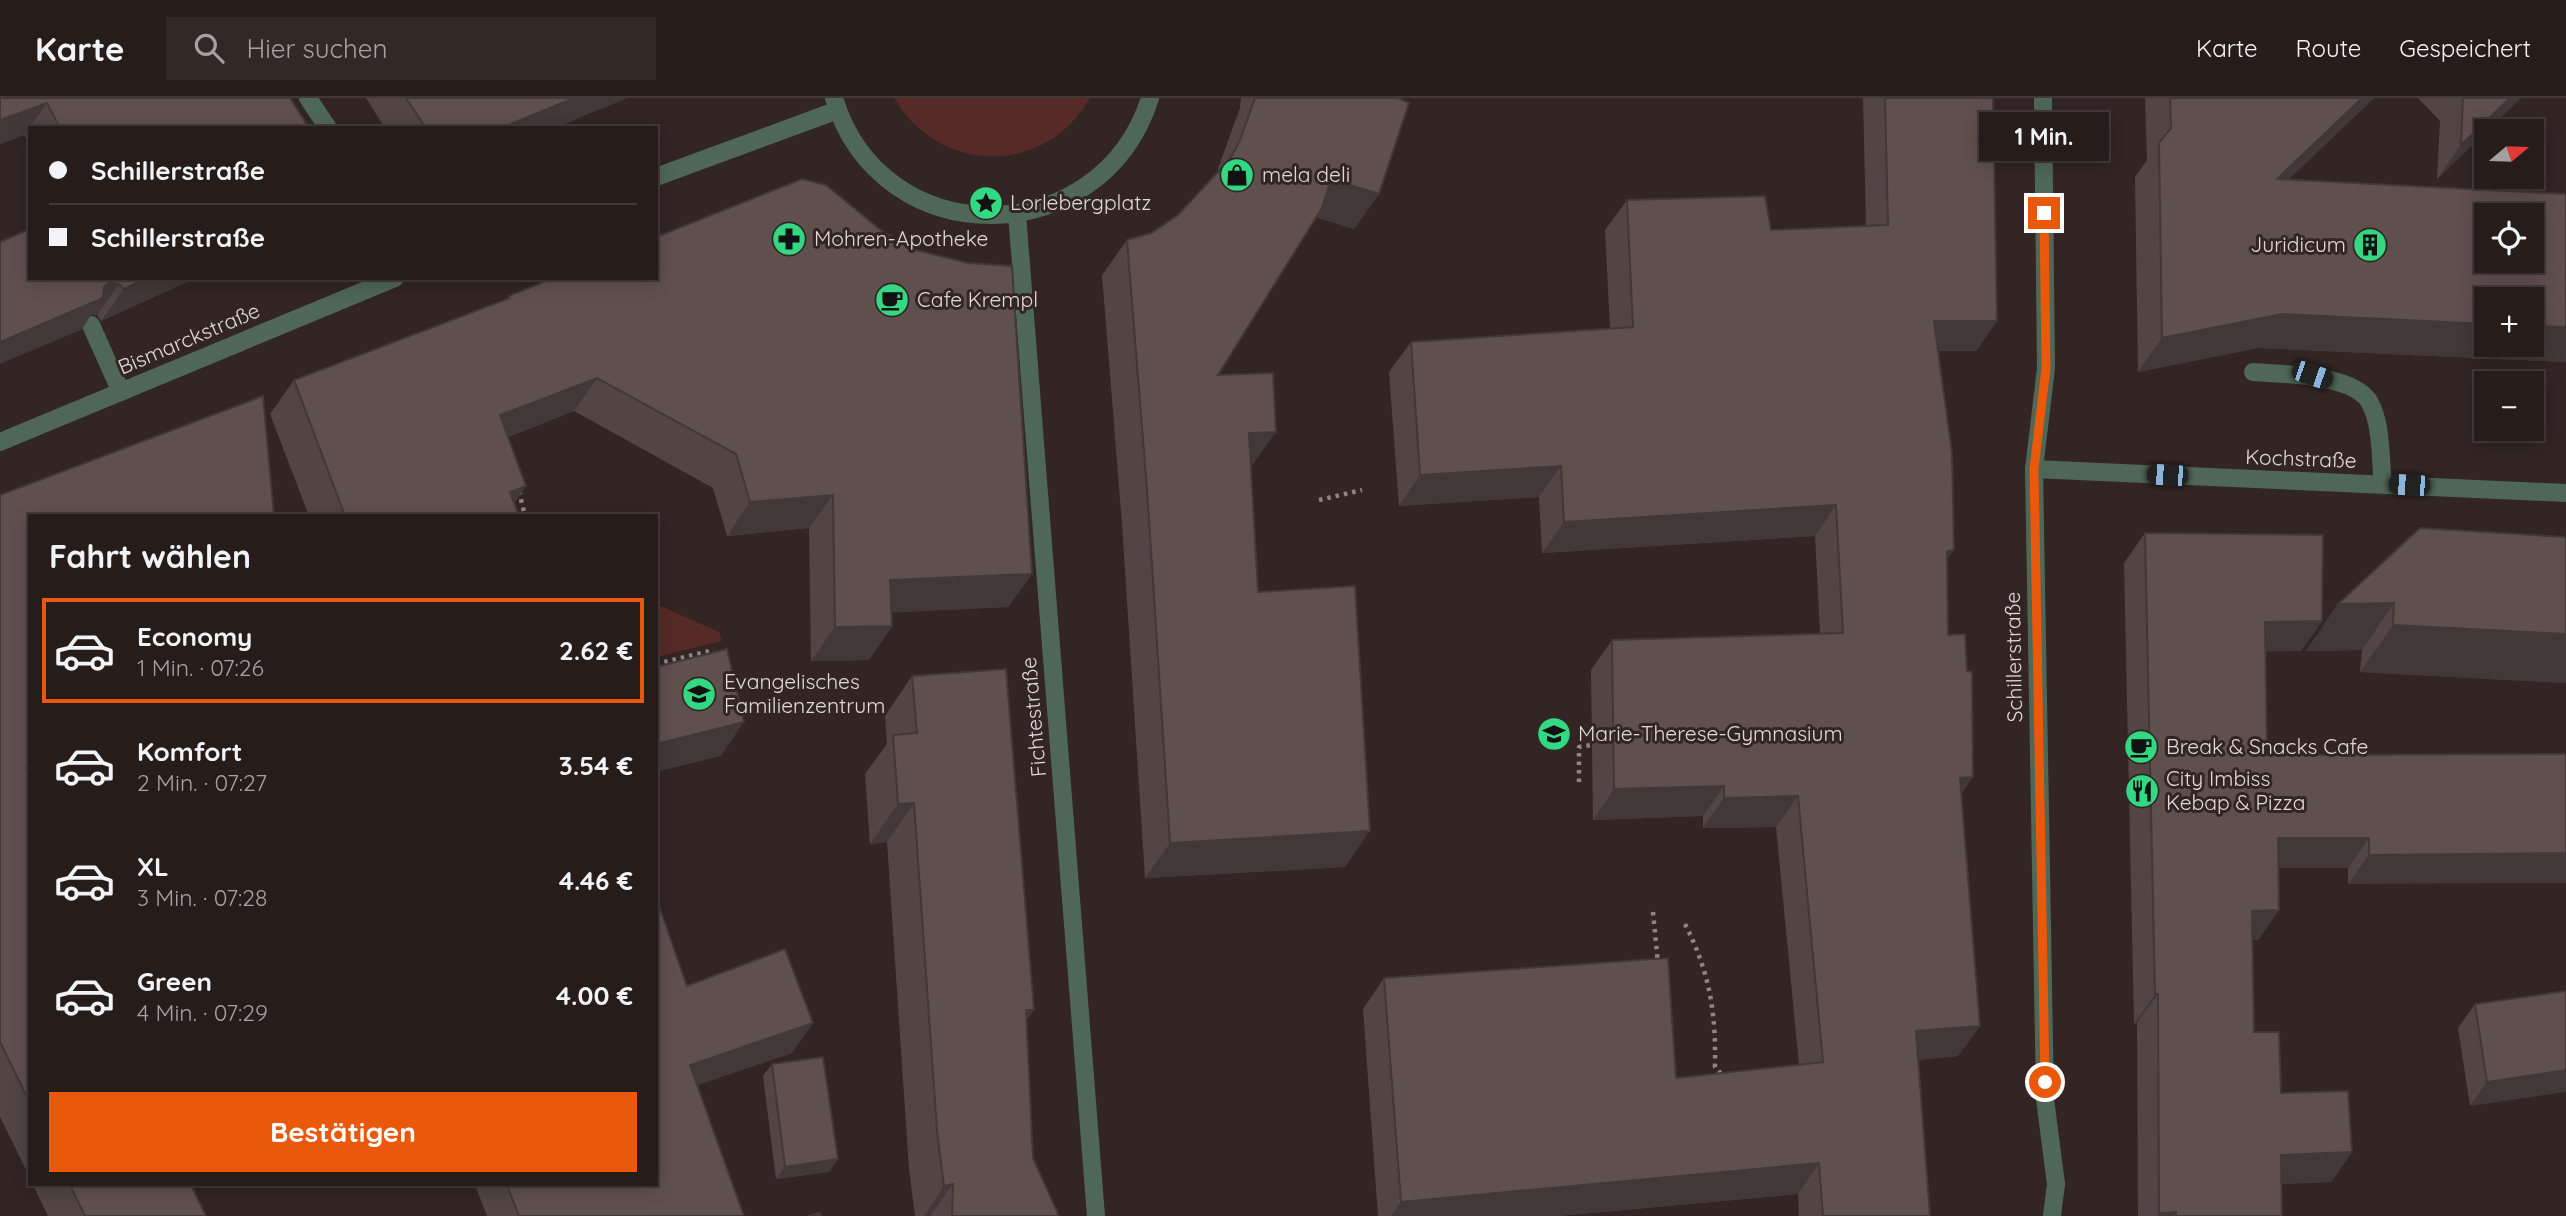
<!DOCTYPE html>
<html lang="de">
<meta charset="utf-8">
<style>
:root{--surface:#261c1a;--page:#322927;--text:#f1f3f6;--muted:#a4a1a2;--line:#423a39;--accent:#ea580c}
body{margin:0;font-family:Quicksand,sans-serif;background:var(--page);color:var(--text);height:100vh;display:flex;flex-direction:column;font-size:26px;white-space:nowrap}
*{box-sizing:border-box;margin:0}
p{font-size:23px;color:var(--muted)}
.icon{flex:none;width:38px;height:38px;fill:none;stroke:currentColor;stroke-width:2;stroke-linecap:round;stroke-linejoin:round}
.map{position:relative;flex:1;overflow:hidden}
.drawer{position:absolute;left:28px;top:416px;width:630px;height:672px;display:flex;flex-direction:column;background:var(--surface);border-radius:0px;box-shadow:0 4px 18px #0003,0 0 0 2px var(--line)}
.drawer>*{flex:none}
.guide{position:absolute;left:28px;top:28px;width:630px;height:154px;border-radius:0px;box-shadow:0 4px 18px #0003,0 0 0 2px var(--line);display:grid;align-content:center;height:154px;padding:0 21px;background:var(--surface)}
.needle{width:46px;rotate:71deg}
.fabs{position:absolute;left:2474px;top:21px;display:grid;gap:14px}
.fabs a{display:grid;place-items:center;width:70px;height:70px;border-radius:0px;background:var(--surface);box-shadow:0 4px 18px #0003,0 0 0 2px var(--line);font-size:35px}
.end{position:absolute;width:32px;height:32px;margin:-16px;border:9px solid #ea580c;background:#fff;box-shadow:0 0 0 4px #fff}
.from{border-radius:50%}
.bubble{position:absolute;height:49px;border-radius:0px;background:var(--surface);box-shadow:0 4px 18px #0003,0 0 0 2px var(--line);font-size:23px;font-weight:700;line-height:49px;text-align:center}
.car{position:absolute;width:21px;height:42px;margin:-21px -10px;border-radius:9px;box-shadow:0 0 5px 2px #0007;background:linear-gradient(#222 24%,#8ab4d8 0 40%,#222 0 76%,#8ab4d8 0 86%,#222 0)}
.guide b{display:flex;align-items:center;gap:24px;height:66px;font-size:26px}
.guide b+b{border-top:2px solid var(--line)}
.guide i{width:18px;height:18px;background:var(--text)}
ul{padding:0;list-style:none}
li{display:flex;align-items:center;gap:21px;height:105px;margin:0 14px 10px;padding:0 7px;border:4px solid transparent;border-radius:0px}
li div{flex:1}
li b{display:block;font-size:26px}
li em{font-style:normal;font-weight:700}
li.on{border-color:var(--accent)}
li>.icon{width:63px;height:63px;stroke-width:1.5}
h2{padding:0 21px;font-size:32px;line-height:84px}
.button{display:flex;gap:14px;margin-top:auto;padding:14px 21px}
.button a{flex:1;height:80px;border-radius:0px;background:var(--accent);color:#fff;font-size:28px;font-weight:700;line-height:80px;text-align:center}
header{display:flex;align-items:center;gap:42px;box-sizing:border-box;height:98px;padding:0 35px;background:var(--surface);border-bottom:2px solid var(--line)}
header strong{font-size:33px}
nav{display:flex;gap:38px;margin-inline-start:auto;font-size:24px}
.search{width:490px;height:63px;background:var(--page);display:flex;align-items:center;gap:18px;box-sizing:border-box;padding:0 24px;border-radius:0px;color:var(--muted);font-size:26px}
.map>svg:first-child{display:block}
.green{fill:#562a26}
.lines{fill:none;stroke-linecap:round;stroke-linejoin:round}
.path{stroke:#908583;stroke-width:4.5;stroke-dasharray:3.5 5;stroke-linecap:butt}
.service{stroke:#4f6757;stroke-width:18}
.minor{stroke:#4f6757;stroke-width:18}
.tertiary{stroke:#4f6757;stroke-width:18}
.wall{fill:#524543}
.shaded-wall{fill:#423837}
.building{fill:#5f504e;stroke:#423837;stroke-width:2;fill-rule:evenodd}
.route{stroke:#ea580c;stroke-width:9}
.labels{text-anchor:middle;stroke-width:6;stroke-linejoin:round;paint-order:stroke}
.poi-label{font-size:21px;fill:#e1d8d7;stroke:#322523;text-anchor:start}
.street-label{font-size:21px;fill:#e1d8d7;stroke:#322523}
</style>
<header>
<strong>Karte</strong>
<div class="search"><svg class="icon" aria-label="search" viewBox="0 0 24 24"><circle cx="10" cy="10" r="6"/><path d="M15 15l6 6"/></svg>Hier suchen</div>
<nav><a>Karte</a><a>Route</a><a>Gespeichert</a></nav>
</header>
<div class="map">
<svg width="2566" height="1118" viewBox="0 0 2566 1118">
<rect width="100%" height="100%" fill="#322523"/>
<path class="green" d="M894 0H1090C1045 79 940 77 894 0Z
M656 506 719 534 722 543 656 559Z"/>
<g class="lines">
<path class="path" d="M519 393 525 418
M1319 402 1362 392
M656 566 714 552
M1579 684V649L1591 647
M1653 814 1658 866
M1685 826C1710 875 1716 915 1715 969L1723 978"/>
<path class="service" d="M91 227 121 294
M2253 274C2282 276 2355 276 2370 305 2382 327 2380 361 2383 386"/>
<path class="minor" d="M308 0 328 30
M834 0C881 157 1101 155 1150 0
M656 79 838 12
M1017 116 1096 1118
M0 344 395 180
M2034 371 2566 395"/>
<path class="tertiary" d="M2043 0 2046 270 2034 371 2045 1001 2056 1086 2052 1118"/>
</g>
<path class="wall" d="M0 0 309 30H30V47L24 37 0 46Z
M366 0H627L554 30H385Z
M1241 0H1398L1379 96 1354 131 1316 119 1218 277 1251 369 1258 494 1345 769 1145 780 1122 426 1102 177 1127 142 1151 135 1178 117 1216 76 1240 10Z
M1863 0H1993L1997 223 1976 253H1938L1947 462 1948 537 1980 928 1958 958 1918 962 1930 1118H1799L1798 1096 1558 1118H1378L1363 911 1384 880 1676 980 1799 967 1776 729 1703 730V718L1593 722 1591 572 1612 542 1820 535 1815 438 1542 455 1539 399 1399 408 1389 274 1411 244 1610 230 1605 132 1627 102 1771 132 1866 128Z
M2145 0H2374L2289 81 2566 96V264L2258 250 2138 274 2135 79 2147 62Z
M2418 0H2521L2437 81 2440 23Z
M30 180H190L187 184 101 223 97 217H91L81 232Z
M509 198 1032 476 1008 509 892 514V528L869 562 811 563 809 430 727 438 713 390 574 313 508 339 526 388 514 405 519 418H309L270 316 294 282 506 202Z
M0 397 30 418V1080L0 1019Z
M2145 435 2322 523 2301 553H2266L2267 657 2566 656 2348 786V770H2278L2279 812 2258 842H2252L2254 934 2281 995 2352 1054 2331 1084 2282 1086V1118H2138L2137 925 2134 926 2124 465Z
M2566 439V583L2565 585 2360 574 2362 552 2306 553 2338 506Z
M912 578 1027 922 1033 1060 1059 1118H915L909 1071 887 744 870 746 865 676 887 646 885 618Z
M687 888 792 955 697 987 744 1118H487L475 1087H656Z
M2566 893 2470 1008 2458 930 2475 906Z
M772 966 838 1061 829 1074 776 1081 763 978Z
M33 1087H191L206 1118H48Z"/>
<path class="shaded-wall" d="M574 0H627L554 30H501Z
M2362 0H2374L2254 115 2277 81Z
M2510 0H2521L2437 81 2461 47Z
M47 5 24 37 0 46V22Z
M1331 81 1379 96 1354 131 1307 116Z
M147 180H190L187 184 101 223 124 191Z
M109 185 119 186 97 217H91L81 232 0 266V244L104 189Z
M2282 216 2487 226V247H2532V228L2566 229V264L2258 250 2138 274 2162 240Z
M1934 223H1997L1976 253H1912Z
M597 280 574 313 476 351 500 317Z
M1276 334 1251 369 1249 335Z
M1561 368 1539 399 1399 408 1420 377Z
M526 388 505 418 510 394Z
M833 397 809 430 727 438 750 404Z
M1836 407 1815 438 1542 455 1564 424Z
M1954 452 1933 482 1947 453Z
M1032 476 1008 509 867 516 890 482Z
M2394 505 2362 552 2306 553 2338 506Z
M2322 523 2301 553 2245 554 2265 524Z
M2393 527 2566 536V583L2565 585 2360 574Z
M892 528 869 562 811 563 835 529Z
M744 624 721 658 656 674V646Z
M1973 679 1952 710 1960 680Z
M1724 688 1703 718 1593 722 1614 691Z
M1798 698 1776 729 1703 730 1724 700Z
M914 705 887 744 870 746 898 706Z
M1370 733 1345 769 1145 780 1170 745Z
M2278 740H2369L2348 770H2257Z
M2566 755V785L2348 786 2369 757Z
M2279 812 2258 842H2231L2252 813Z
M2155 896H2158L2137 925 2134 926Z
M1026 912H1034L1007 951Z
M813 925 792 955 669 997 690 967Z
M1980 928 1958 958 1894 964 1916 933Z
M2566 972V994L2470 1008 2487 984Z
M2352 1054 2331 1084 2261 1086 2281 1057Z
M838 1061 829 1074 776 1081 785 1069Z
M1819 1065 1798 1096 1558 1118H1391L1401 1104Z
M953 1086 930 1118H924L944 1088Z
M2176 1114 2173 1118H2156L2159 1115Z"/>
<path class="building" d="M0 0H290L309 30H60L47 5 0 22Z
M406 0H574L501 30H426Z
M1255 0H1398L1409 5 1379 96 1331 81 1322 110 1218 277 1273 275 1276 334 1249 335 1258 494 1355 488 1370 733 1170 745 1147 391 1127 142 1151 135 1178 117 1230 61 1240 42Z
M1885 0H1993L1997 223H1934L1952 355 1954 452 1947 453 1948 537 1965 536 1967 573 1972 574 1973 679 1960 680 1980 928 1916 933 1930 1118H1823L1819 1065 1401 1104 1384 880 1668 860 1676 980 1823 964 1798 698 1724 700V688L1614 691 1612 542 1843 535 1836 407 1564 424 1561 368 1420 377 1411 244 1633 229 1627 102 1765 98 1771 132 1888 127Z
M2170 0H2362L2277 81 2566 96V229L2532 228V201H2487V226L2282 216 2162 240 2159 45 2171 30ZM2487 117H2532V163H2487Z
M2463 0H2510L2461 47Z
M802 81 826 87 883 134 916 152 968 165 1012 168 1032 476 890 482 892 528 835 529 833 397 750 404 736 356 597 280 500 317 526 388 510 394 519 418H345L294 282 510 200 509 198 553 180H656V139Z
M30 131V180H147L124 191 119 186 109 185 104 189 103 200 0 244V144Z
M263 298 274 418H30V669L26 670 30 678V1005L0 944V397Z
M2420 430 2566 439V536L2393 527 2394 505 2338 506Z
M2145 435 2323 437 2322 523 2265 524 2267 657 2566 656V755L2369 757V740H2278L2279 812 2252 813 2254 934H2279L2281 995 2348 993 2352 1054 2281 1057 2282 1118H2176V1114L2159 1115 2158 896H2155Z
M727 551 744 624 656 646V569Z
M1006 571 1034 912H1026L1033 1060 1059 1118H952L953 1086 944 1088 937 1032 914 705 898 706 893 637 917 635 912 578Z
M656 799 687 888 785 851 813 925 690 967 744 1118H519L507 1087H656Z
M2566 893V972L2487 984 2475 906Z
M823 959 838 1061 785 1069 772 966Z
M70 1087H191L206 1118H85Z
M820 1115 821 1118H808Z"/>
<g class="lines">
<path class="route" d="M2044 115 2046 270 2034 371 2045 984"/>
</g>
<defs>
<g id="shop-disc" transform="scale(1.75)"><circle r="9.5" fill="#32d882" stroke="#322523"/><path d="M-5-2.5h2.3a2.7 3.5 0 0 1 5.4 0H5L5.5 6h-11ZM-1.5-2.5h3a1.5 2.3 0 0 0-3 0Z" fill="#111"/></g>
<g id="sight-disc" transform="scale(1.75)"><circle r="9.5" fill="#32d882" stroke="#322523"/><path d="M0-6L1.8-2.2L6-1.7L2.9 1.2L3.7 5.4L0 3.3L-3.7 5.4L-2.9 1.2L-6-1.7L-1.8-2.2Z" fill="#111"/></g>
<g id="pharmacy-disc" transform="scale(1.75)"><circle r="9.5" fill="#32d882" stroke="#322523"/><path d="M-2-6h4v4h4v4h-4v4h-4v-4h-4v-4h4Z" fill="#111"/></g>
<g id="building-disc" transform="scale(1.75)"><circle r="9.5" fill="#32d882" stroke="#322523"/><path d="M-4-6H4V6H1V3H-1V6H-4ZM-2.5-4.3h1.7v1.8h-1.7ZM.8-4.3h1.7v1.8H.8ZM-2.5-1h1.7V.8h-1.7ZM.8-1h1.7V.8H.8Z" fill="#111"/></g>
<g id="cafe-disc" transform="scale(1.75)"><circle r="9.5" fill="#32d882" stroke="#322523"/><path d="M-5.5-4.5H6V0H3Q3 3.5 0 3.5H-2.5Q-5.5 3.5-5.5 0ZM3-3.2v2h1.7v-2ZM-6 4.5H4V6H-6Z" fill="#111"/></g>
<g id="school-disc" transform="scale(1.75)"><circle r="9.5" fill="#32d882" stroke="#322523"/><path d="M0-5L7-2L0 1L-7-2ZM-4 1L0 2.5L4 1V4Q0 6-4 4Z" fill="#111"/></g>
<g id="restaurant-disc" transform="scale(1.75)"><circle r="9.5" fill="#32d882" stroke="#322523"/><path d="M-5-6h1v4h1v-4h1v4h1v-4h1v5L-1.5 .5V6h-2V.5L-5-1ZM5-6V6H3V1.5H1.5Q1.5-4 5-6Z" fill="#111"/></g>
</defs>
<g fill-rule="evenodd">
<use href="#shop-disc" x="1237" y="77"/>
<use href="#sight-disc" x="986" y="105"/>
<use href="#pharmacy-disc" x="789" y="141"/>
<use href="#building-disc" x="2370" y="147"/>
<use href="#cafe-disc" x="892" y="202"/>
<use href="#school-disc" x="699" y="596"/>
<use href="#school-disc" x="1554" y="636"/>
<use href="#cafe-disc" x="2141" y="649"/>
<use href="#restaurant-disc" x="2142" y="693"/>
</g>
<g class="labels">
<g class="poi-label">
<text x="1262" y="84">mela deli</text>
<text x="1010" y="112">Lorlebergplatz</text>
<text x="814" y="148">Mohren-Apotheke</text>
<text x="2346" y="154" text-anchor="end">Juridicum</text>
<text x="917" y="209">Cafe Krempl</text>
<text x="724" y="591">Evangelisches<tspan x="724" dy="24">Familienzentrum</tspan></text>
<text x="1578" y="643">Marie-Therese-Gymnasium</text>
<text x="2166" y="656">Break &amp; Snacks Cafe</text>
<text x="2166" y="688">City Imbiss<tspan x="2166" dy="24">Kebap &amp; Pizza</tspan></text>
</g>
<g class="street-label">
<text transform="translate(189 241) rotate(-23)" y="7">Bismarckstraße</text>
<text transform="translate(2301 361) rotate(2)" y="7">Kochstraße</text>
<text transform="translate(2014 559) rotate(-91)" y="7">Schillerstraße</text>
<text transform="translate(1034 619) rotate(-95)" y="7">Fichtestraße</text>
</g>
</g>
</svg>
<div class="fabs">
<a><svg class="needle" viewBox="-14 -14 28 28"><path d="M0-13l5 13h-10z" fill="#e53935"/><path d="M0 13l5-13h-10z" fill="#a4a1a2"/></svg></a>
<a><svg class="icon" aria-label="locate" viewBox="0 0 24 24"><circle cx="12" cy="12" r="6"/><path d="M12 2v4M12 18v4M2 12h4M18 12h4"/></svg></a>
<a>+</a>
<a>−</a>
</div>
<i class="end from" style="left:2045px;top:984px"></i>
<i class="end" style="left:2044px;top:115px"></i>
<div class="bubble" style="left:1979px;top:14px;width:130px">1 Min.</div>
<i class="car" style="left:2312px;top:277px;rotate:109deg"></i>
<i class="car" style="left:2167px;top:377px;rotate:273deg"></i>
<i class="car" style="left:2409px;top:387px;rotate:273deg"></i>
<div class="guide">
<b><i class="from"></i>Schillerstraße</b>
<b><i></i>Schillerstraße</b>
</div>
<section class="drawer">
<h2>Fahrt wählen</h2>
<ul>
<li class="on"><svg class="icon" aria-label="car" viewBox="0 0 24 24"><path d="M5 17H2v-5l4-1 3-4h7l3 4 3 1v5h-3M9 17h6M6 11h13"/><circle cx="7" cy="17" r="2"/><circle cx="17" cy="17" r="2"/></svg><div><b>Economy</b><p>1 Min. · 07:26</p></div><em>2.62 €</em></li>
<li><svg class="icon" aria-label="car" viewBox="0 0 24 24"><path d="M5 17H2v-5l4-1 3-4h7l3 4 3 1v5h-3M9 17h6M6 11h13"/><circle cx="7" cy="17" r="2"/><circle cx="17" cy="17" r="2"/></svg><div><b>Komfort</b><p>2 Min. · 07:27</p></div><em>3.54 €</em></li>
<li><svg class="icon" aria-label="car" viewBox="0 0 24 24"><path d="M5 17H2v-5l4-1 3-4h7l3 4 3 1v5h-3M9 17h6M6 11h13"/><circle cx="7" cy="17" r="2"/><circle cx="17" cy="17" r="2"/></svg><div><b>XL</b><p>3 Min. · 07:28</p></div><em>4.46 €</em></li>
<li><svg class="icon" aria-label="car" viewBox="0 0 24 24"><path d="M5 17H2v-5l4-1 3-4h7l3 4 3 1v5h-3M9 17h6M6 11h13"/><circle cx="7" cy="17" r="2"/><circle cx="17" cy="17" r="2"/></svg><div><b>Green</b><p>4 Min. · 07:29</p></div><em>4.00 €</em></li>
</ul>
<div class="button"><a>Bestätigen</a></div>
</section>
</div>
